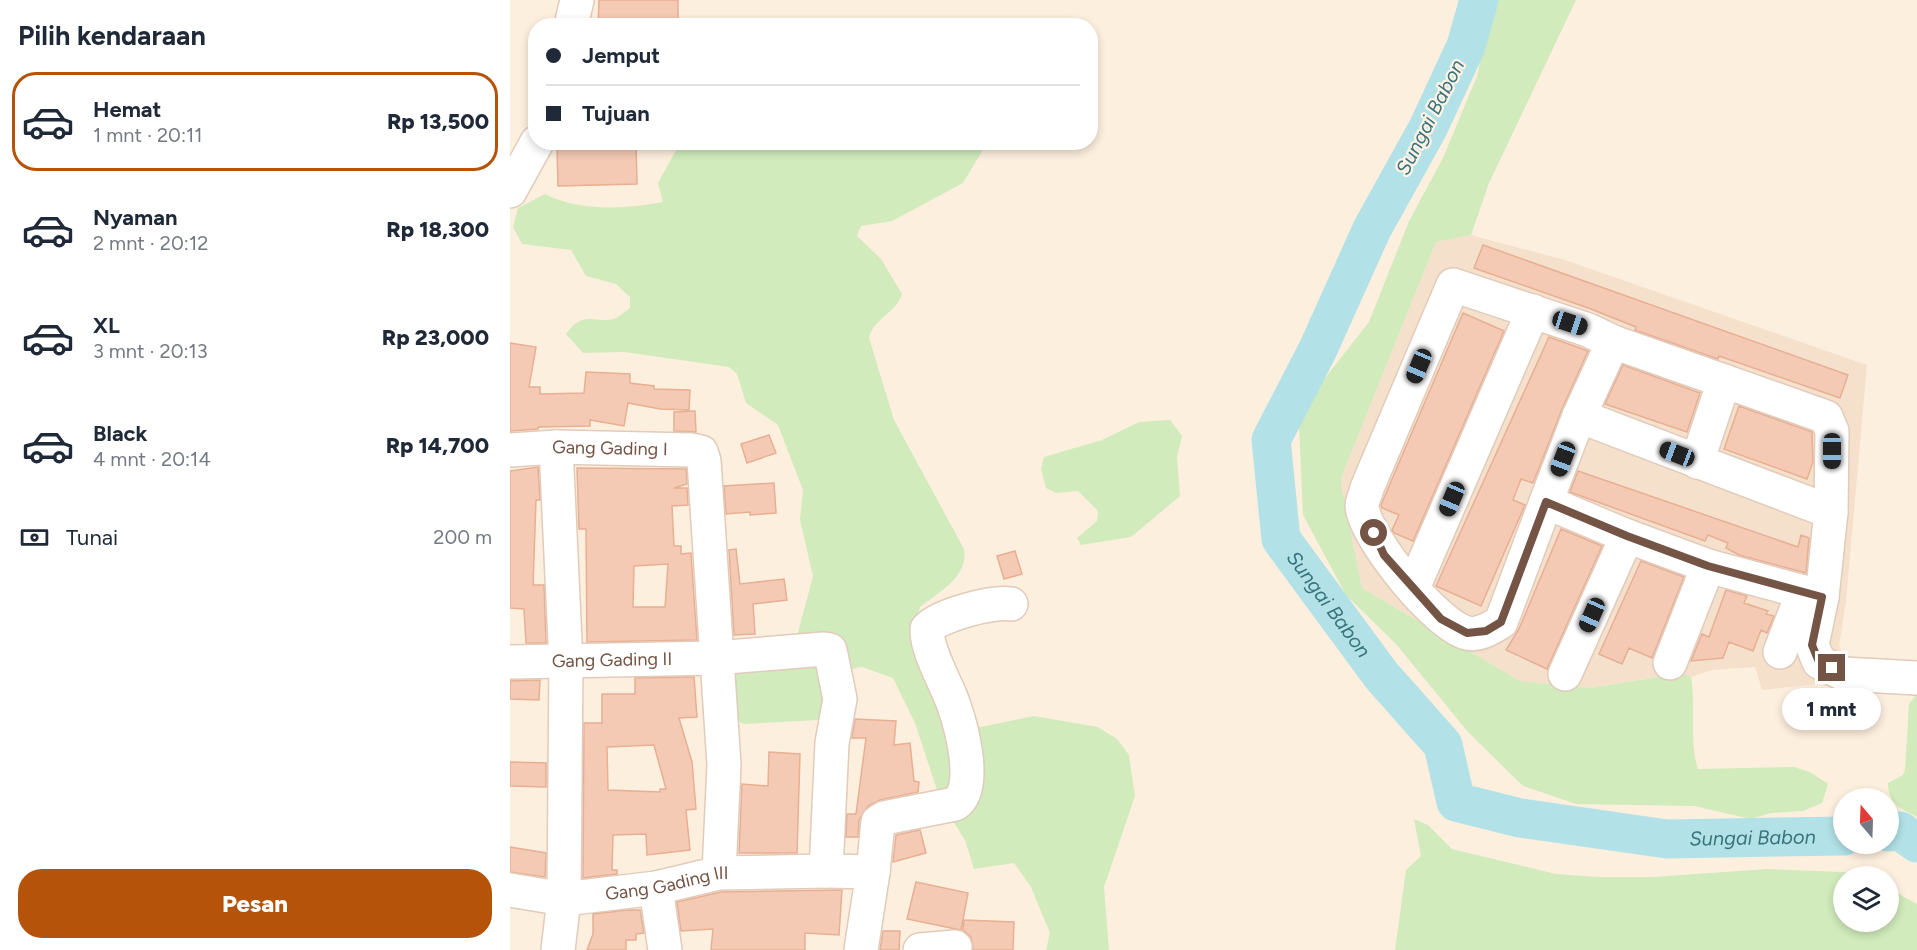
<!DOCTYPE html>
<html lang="id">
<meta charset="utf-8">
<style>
:root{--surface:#fff;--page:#f6f6f7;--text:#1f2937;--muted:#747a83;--line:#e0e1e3;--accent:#b45309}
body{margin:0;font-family:Figtree,sans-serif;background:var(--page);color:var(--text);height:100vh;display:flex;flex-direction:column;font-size:22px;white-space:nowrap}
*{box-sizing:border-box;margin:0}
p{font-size:20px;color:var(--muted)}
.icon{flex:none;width:33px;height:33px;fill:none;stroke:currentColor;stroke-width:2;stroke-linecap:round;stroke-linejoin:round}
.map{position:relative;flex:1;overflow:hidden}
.panel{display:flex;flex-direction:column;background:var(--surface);width:510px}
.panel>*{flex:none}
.hud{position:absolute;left:18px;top:18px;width:570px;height:132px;border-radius:24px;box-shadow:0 3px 9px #0003;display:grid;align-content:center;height:132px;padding:0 18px;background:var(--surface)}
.needle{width:39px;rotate:341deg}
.buttons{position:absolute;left:1323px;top:788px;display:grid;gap:12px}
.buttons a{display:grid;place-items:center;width:66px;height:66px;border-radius:50%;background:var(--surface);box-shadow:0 3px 9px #0003;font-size:30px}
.end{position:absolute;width:27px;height:27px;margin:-14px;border:8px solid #745445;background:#fff;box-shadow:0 0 0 3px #fff}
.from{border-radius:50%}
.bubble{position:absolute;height:42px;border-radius:21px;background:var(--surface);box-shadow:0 3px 9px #0003;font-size:20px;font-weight:800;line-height:42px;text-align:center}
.car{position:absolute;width:18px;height:36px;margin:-18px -9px;border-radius:8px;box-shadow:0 0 4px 2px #0007;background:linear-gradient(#222 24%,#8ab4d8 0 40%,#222 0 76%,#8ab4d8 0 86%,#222 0)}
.hud b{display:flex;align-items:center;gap:21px;height:57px;font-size:22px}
.hud b+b{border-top:2px solid var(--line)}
.hud i{width:15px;height:15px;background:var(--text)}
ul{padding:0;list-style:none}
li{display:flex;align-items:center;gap:18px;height:99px;margin:0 12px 9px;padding:0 6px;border:3px solid transparent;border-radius:24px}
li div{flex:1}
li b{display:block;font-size:22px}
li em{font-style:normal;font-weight:800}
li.active{border-color:var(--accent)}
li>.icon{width:54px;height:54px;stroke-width:1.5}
h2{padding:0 18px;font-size:27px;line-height:72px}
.pay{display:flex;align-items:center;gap:15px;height:66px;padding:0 18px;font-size:22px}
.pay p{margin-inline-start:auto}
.primary-button{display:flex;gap:12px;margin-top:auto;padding:12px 18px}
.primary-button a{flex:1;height:69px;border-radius:24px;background:var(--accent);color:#fff;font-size:24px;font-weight:800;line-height:69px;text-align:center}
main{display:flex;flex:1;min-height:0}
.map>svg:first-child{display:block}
.residential{fill:#f5e0cc}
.green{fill:#d1ebbc}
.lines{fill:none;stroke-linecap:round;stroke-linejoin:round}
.river{stroke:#b2e2e7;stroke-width:39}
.building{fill:#f4cab4;stroke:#e7af94;stroke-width:1.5;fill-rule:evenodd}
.minor-casing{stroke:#e1cbba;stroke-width:36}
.minor{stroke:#fff;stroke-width:33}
.route{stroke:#745445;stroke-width:8}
.labels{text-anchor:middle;stroke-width:4.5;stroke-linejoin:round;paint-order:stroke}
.street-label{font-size:18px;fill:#745445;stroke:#fff3e5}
.water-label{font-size:20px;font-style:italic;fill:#39737b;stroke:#fff3e5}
</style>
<main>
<section class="panel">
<h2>Pilih kendaraan</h2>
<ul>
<li class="active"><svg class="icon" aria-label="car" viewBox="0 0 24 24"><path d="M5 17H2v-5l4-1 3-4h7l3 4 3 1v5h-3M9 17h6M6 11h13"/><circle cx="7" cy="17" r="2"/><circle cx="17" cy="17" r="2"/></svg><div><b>Hemat</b><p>1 mnt · 20:11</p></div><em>Rp 13,500</em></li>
<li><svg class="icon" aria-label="car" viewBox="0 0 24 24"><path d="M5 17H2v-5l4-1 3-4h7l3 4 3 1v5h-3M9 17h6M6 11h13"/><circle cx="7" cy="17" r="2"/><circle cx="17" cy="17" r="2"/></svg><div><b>Nyaman</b><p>2 mnt · 20:12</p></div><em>Rp 18,300</em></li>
<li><svg class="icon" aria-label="car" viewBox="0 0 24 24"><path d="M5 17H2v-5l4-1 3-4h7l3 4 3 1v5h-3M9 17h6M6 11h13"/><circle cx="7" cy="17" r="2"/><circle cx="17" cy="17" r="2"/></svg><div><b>XL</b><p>3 mnt · 20:13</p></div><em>Rp 23,000</em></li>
<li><svg class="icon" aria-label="car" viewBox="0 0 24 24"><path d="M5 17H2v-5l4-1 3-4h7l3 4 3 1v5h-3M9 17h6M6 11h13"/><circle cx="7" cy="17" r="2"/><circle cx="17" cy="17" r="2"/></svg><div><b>Black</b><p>4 mnt · 20:14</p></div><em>Rp 14,700</em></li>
</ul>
<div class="pay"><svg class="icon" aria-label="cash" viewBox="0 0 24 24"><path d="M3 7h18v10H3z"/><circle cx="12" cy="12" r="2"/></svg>Tunai<p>200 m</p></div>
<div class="primary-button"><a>Pesan</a></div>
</section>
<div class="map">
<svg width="1407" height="950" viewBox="0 0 1407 950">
<rect width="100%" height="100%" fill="#fdefde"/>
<path class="residential" d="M961 235 1055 260 1357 365 1336 602 1329 645 1337 666 1333 685 1306 684 1252 690 1245 667 1202 670 1181 677 1171 673 1080 688 1010 681 852 588 831 484 832 476 926 242Z"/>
<path class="green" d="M988 0H1066L979 183 961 235 926 242 832 476 831 484 852 588 1010 681 1080 688 1172 673 1181 677C1186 706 1179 743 1188 769L1284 767 1300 772 1318 784 1312 803 1293 811 1261 813 1241 819 1184 806 1066 804 1013 786 958 732 886 644 836 595 793 515 789 426 793 406 859 322 899 221 933 158 967 76 976 32Z
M170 143H477L453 183 382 221 351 226 347 236 371 259 392 294C386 313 363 319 359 338L384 420 454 549C459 576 429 592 410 607L408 617 466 728 524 716 588 727 607 739 619 755 625 796 594 887 599 950H536L540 933 521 887 504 863 464 869 455 840 431 802 405 723 383 678 352 667 331 671 308 720 234 724 223 719 220 678 234 661 286 640 303 576 290 520 293 490 268 425 236 403 227 374 219 367 114 352 73 353 56 334C73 309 86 324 104 319 109 317 115 311 120 308V297L106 284 76 276 61 250 12 244 3 227 8 208 35 194C71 212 114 209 153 202L148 183Z
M660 420 672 436 667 457 670 496 621 537 571 545 567 538 587 521 588 511 568 491 546 493 536 488 531 469 534 457 592 440 629 422Z
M1407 694V817C1390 808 1378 804 1378 783L1393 775 1395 770 1399 704Z
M904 819 918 825 942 849 1046 874 1087 877H1143L1257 869 1357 873 1363 876H1334V921H1378L1379 884 1392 896 1407 904V950H885L896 870 911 856Z"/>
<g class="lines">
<g class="river">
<path id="s1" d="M969 0 956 46 918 128 862 229 808 349 761 440 771 539 871 675 933 745 946 802 1010 818 1157 839 1334 836"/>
<path d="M1378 832 1390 831 1407 843"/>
</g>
</g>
<path class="building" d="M89 0H168V26H88Z
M93 142H126L127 184 48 186 47 147 93 146Z
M973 245 1338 375 1330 398 1209 356 1208 359 1125 330 1126 327 1081 309 964 268Z
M953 313 994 331 903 541 884 533 882 530 889 515 872 508 871 505Z
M1039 337 1078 351 1052 409 1023 483 1011 479 1003 500 1015 505 971 606 926 586Z
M0 343 26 347 19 387H30V394L74 393 76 372 120 374V383L144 386V389L180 390 179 410 150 409 118 403 114 426 80 420V426L28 427V429L0 431Z
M1113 365 1190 393 1177 432 1095 404Z
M1229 406 1302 432 1303 462 1297 479 1214 449Z
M185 411 186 432 164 431V412Z
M259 435 266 453 237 463 231 444Z
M28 467 30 500H26L23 585H34L36 643H16L14 609 0 608V471Z
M67 468 176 469 177 484 164 488H177L178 505 162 506 164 546H171V554L181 553 187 640 77 642 76 529H69ZM158 564 155 607H123L124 566Z
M1068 471 1288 547 1291 535 1299 538 1296 573 1229 555 1216 548 1218 543 1198 535 1195 541 1060 492Z
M264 483 266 513 240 515V512L216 514 214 486Z
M1051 529 1092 546 1037 669 996 650 1009 629Z
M226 549 230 584 274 579 277 600 243 604 245 634 224 635 219 550Z
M505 551 512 574 494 579 487 556Z
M1131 561 1174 577 1142 658 1119 648 1112 664 1089 654Z
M1216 590 1237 596 1234 603 1258 611 1256 614 1264 616 1257 633 1251 630 1243 651 1219 642 1213 658 1181 661 1192 634 1199 637Z
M184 677 187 717 169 718 182 762 186 809 176 810 180 850 137 855 136 834 103 835 102 870H107V874L73 878 74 723H92V694H125V678ZM144 745 156 789H150V792L98 790 97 747Z
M30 680 29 700 0 699V681Z
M345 719 386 721 384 745 400 743 404 781 409 782 408 792 370 800 358 806 349 820 348 837H336L337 814H346L356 738H342Z
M259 752 290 754 287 853H229L232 784 258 786Z
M0 762 36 763V787L0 786Z
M410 830 416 853 383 862 386 835Z
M0 847 36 853 35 877 0 872Z
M406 882 458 893 451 930 397 919Z
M332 890 329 935 295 933V950H201L203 929 171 931 167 902 211 892Z
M118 910H130L134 933 126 934V940H116V950H77L83 934V914Z
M454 920 504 922 503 950H463L461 937 453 930Z
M373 931H390L389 950H370Z"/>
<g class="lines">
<g class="minor-casing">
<g id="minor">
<path d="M61 26 67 0"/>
<path d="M0 191 27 142"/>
<path d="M1069 416 1321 512 1312 597 1302 645 1309 662 1334 674 1407 678"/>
<path d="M46 447 56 663 54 899 48 950"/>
<path id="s2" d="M0 450 46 447 182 450 191 452 194 461 214 765 209 873"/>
<path d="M1187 462 1214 381"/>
<path d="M1036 502 991 622C981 628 969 636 957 633 926 625 855 538 852 506 852 501 856 493 857 488L943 285 1078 330 1103 342"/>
<path d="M903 588 1023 311"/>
<path d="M1312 597 1198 566 1117 536 1036 502 1069 416 1103 342 1316 417 1322 431 1321 512"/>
<path d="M1270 652 1293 592"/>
<path id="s3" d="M0 662 205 658 314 649 320 650 330 699 322 743 316 871 363 872 351 950"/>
<path d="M1160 663 1198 566"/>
<path d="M1055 674 1117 536"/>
<path d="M363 872 368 822 374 818 445 804C469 789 451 725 443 703 436 683 416 650 417 629 429 615 483 601 501 604"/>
<path d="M146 888 155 950"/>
<path id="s4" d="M0 890 54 899 146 888 209 873 316 871"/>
<path d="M410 950 445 947"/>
</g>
</g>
<use href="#minor" class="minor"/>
</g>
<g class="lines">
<path class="route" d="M864 533 874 555 931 619 957 633 976 631 991 622 1036 502 1117 536 1198 566 1312 597 1302 645 1309 662 1322 668"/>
</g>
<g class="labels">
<g class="street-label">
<text dy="6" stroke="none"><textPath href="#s2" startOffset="100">Gang Gading I</textPath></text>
<text dy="6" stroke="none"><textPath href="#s3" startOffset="102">Gang Gading II</textPath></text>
<text dy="6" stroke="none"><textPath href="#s4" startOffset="159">Gang Gading III</textPath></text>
</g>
<g class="water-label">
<text transform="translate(920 117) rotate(-63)" y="7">Sungai Babon</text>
<text dy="7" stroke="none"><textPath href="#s1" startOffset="668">Sungai Babon</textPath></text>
<text dy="7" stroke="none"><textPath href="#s1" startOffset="1208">Sungai Babon</textPath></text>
</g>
</g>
</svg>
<div class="buttons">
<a><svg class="needle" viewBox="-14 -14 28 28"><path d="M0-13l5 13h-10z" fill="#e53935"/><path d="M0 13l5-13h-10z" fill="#747a83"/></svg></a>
<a><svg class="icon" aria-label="layers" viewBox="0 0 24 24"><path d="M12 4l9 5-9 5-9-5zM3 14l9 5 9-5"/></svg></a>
</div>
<i class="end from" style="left:864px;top:533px"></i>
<i class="end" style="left:1322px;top:668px"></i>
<div class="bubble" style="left:1272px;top:688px;width:99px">1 mnt</div>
<i class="car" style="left:1060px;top:323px;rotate:108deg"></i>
<i class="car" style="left:909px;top:366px;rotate:203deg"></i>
<i class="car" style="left:1322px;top:451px;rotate:180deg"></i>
<i class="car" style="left:1167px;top:454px;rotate:291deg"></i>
<i class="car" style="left:1053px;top:459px;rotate:201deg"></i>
<i class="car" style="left:942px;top:499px;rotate:203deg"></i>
<i class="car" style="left:1082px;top:615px;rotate:204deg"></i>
<div class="hud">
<b><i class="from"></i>Jemput</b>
<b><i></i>Tujuan</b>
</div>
</div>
</main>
